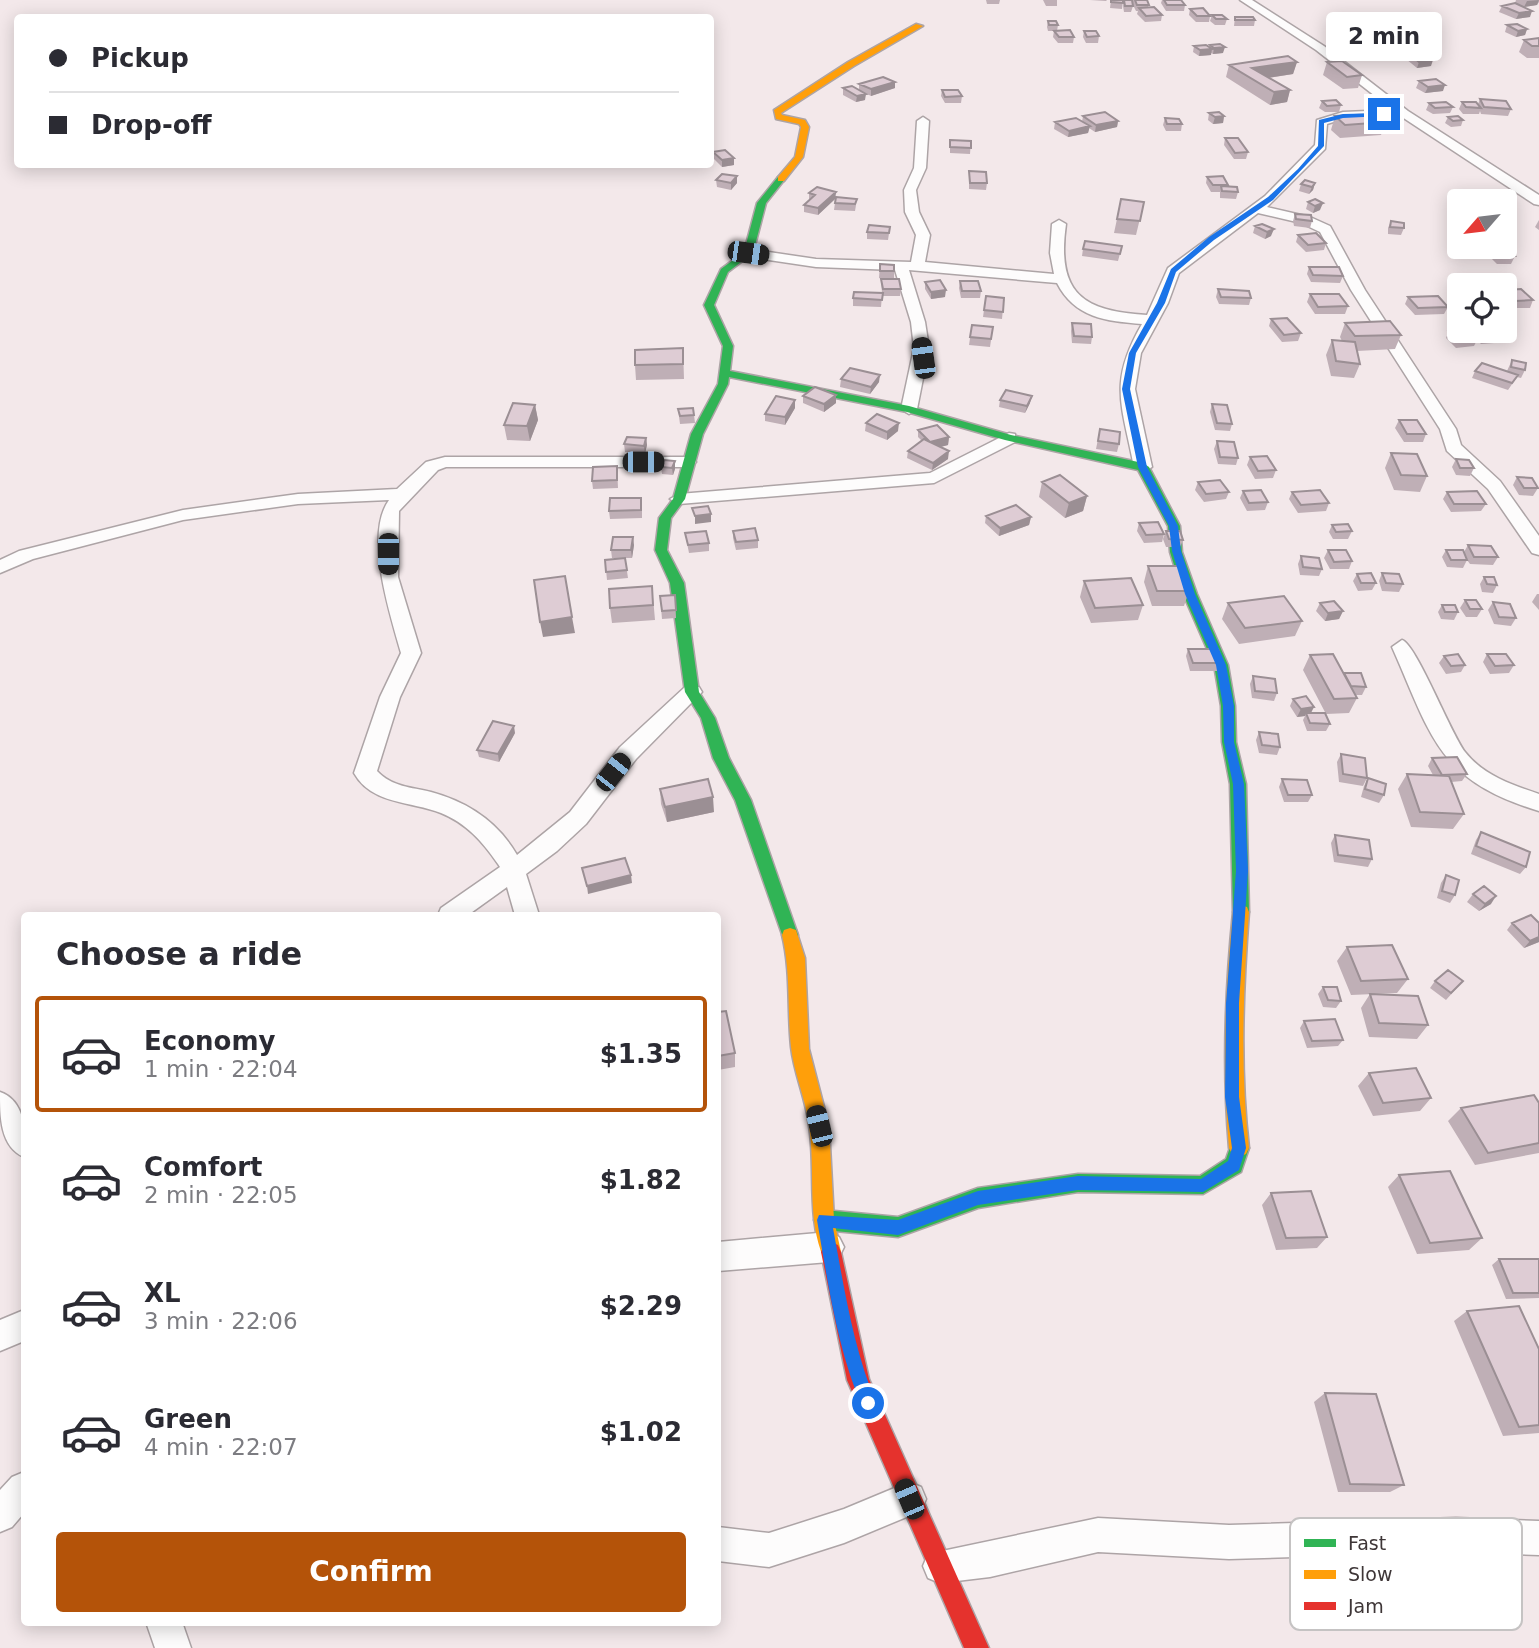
<!DOCTYPE html>
<meta charset="utf-8">
<style>
:root{--surface:#fff;--page:#f7f7f7;--text:#2b2b33;--muted:#7c7c81;--line:#e1e1e2;--accent:#b45309}
body{margin:0;font-family:"DejaVu Sans",sans-serif;background:var(--page);color:var(--text);height:100vh;display:flex;flex-direction:column;font-size:26px;white-space:nowrap}
*{box-sizing:border-box;margin:0}
p{font-size:23px;color:var(--muted)}
.icon{flex:none;width:38px;height:38px;fill:none;stroke:currentColor;stroke-width:2;stroke-linecap:round;stroke-linejoin:round}
.map{position:relative;flex:1;overflow:hidden}
.details{position:absolute;left:21px;top:912px;width:700px;height:714px;display:flex;flex-direction:column;background:var(--surface);border-radius:7px;box-shadow:0 4px 18px #0003}
.details>*{flex:none}
.banner{position:absolute;left:14px;top:14px;width:700px;height:154px;border-radius:7px;box-shadow:0 4px 18px #0003;display:grid;align-content:center;height:154px;padding:0 35px;background:var(--surface)}
.needle{width:46px;rotate:242deg}
.buttons{position:absolute;left:1447px;top:189px;display:grid;gap:14px}
.buttons a{display:grid;place-items:center;width:70px;height:70px;border-radius:7px;background:var(--surface);box-shadow:0 4px 18px #0003;font-size:35px}
.end{position:absolute;width:32px;height:32px;margin:-16px;border:9px solid #1a73e8;background:#fff;box-shadow:0 0 0 4px #fff}
.from{border-radius:50%}
.bubble{position:absolute;height:49px;border-radius:7px;background:var(--surface);box-shadow:0 4px 18px #0003;font-size:23px;font-weight:600;line-height:49px;text-align:center}
.car{position:absolute;width:21px;height:42px;margin:-21px -10px;border-radius:9px;box-shadow:0 0 5px 2px #0007;background:linear-gradient(#222 24%,#8ab4d8 0 40%,#222 0 76%,#8ab4d8 0 86%,#222 0)}
.banner b{display:flex;align-items:center;gap:24px;height:66px;font-size:26px}
.banner b+b{border-top:2px solid var(--line)}
.banner i{width:18px;height:18px;background:var(--text)}
ul{padding:0;list-style:none}
li{display:flex;align-items:center;gap:21px;height:116px;margin:0 14px 10px;padding:0 21px;border:4px solid transparent;border-radius:7px}
li div{flex:1}
li b{display:block;font-size:26px}
li em{font-style:normal;font-weight:600}
li.current{border-color:var(--accent)}
li>.icon{width:63px;height:63px;stroke-width:1.5}
h2{padding:0 35px;font-size:32px;line-height:84px}
.button{display:flex;gap:14px;margin-top:auto;padding:14px 35px}
.button a{flex:1;height:80px;border-radius:7px;background:var(--accent);color:#fff;font-size:28px;font-weight:600;line-height:80px;text-align:center}
.map>svg:first-child{display:block}
.lines{fill:none;stroke-linecap:round;stroke-linejoin:round}
.street-casing{stroke:#ada4a6;stroke-width:3}
.fast-casing{stroke:#ada4a6;stroke-width:3}
.slow-casing{stroke:#ada4a6;stroke-width:3}
.jam-casing{stroke:#ada4a6;stroke-width:3}
.street{fill:#fdfcfc;fill-rule:evenodd}
.fast{fill:#30b455;fill-rule:evenodd}
.slow{fill:#ff9f0a;fill-rule:evenodd}
.jam{fill:#e5322d;fill-rule:evenodd}
.wall{fill:#bfafb6}
.shaded-wall{fill:#9b8f94}
.building{fill:#deccd4;stroke:#9b8f94;stroke-width:2}
.route{fill:#1a73e8}
.key{fill:#fff;stroke:#c5c3c3;stroke-width:2}
.key-label{font-size:19px;fill:#3e3637}
</style>
<div class="map">
<svg width="1539" height="1648" viewBox="0 0 1539 1648">
<rect width="100%" height="100%" fill="#f3e8ea"/>
<g class="lines">
<g class="street-casing">
<path id="street" d="M1240 0H1252L1324 46 1408 111 1539 195V205L1534 204 1402 117 1343 119 1327 124 1325 149 1267 207 1310 217 1330 226 1365 290 1456 429 1461 445 1500 481 1539 536V555L1532 553 1488 489 1447 451 1440 429 1351 290 1320 232 1301 223 1258 213 1179 273 1168 303 1141 353 1135 389 1152 467 1143 472 1134 467C1122 404 1108 383 1142 324 1106 321 1075 318 1057 283L909 270 925 322 929 348 917 409 909 414 901 409 914 348 911 322 895 270 816 267 748 257 741 253 748 249 816 259 911 262 916 235 905 212 904 190 914 168 917 121 923 117 929 121 926 168 916 190 919 212 930 235 925 262 1054 274 1050 253 1052 224 1059 220 1066 224C1056 294 1083 311 1147 315L1168 268 1265 196 1315 145 1317 120 1343 112 1393 110 1316 50Z
M1009 433 1015 434V442L934 483 679 504 670 499 679 494 930 473Z
M445 457H687L696 462 687 467H446L438 470 399 511 398 577 421 653 400 697 377 771C392 787 411 787 431 792 468 802 498 822 517 855L570 812 620 747 685 687H699L702 692 636 759 586 824 557 851 526 874 539 915H515L507 887 468 915H438L441 908 500 867 498 864C483 842 466 823 441 813 411 801 372 805 354 773L380 697 401 653C390 614 364 535 389 500L298 504 183 520 33 559 0 573V560L19 551 183 510 298 494 397 489 426 462Z
M1402 640C1416 644 1450 732 1465 752 1483 775 1512 785 1539 794V811C1437 780 1432 737 1392 647Z
M0 1092C26 1101 26 1134 24 1157 0 1147 0 1116 0 1092Z
M829 1232 839 1237 844 1247 839 1257 829 1262 718 1271V1242Z
M24 1310V1341L0 1351V1320Z
M24 1472V1513L12 1527 0 1532V1490L12 1477Z
M909 1482 921 1487 926 1499 921 1511 844 1543 769 1567 718 1561V1527L769 1533 844 1509Z
M1098 1518 1229 1525 1456 1518 1539 1521V1555L1456 1552 1229 1559 1098 1552 990 1577 940 1583 928 1578 923 1566 928 1554Z
M146 1622H182L191 1648H155Z"/>
</g>
<g class="fast-casing">
<path id="fast" d="M778 177 785 179 766 203 753 253 728 272 714 305 733 346 730 371 909 406 1011 435 1143 463 1149 467 1180 526 1182 552 1197 594 1228 665 1235 706 1236 742 1246 784 1249 912 1247 917 1241 919 1235 917 1233 912 1230 784 1222 742 1221 706 1214 665 1183 594 1170 552 1168 526 1138 470 1005 440 907 412 729 377 728 384 703 434 685 499 671 518 667 550 684 583 699 692 715 718 729 758 751 800 798 935 796 940 790 942 784 940 735 800 713 758 701 718 685 692 670 583 655 550 659 518 673 499 691 434 718 384 723 346 704 305 721 269 744 252 757 203Z
M1239 1139 1246 1142 1249 1148 1241 1172 1203 1194 1078 1192 978 1208 898 1237 824 1230 817 1227 814 1220 817 1213 824 1210 898 1217 978 1188 1078 1174 1200 1176 1226 1159 1232 1142Z"/>
</g>
<g class="slow-casing">
<path id="slow" d="M916 24 923 26 854 66 781 113 782 115 805 120 809 127 803 157 784 181H778V177L795 157 801 127 799 124 776 119 774 110 848 62Z
M1241 905 1247 907 1249 912C1243 991 1240 1069 1249 1148L1246 1154 1239 1157 1232 1154 1229 1148C1222 1069 1225 991 1233 912L1235 907Z
M790 928 796 930 805 958 809 1049 829 1126 834 1220 841 1252 838 1259 831 1262 824 1259C806 1217 816 1170 809 1126 806 1099 794 1074 791 1047 787 1009 791 972 782 935L784 930Z"/>
</g>
<g class="jam-casing">
<path id="jam" d="M831 1242 838 1245 841 1252 869 1379 989 1648H964L847 1380 821 1252 824 1245Z"/>
</g>
<use href="#street" class="street"/>
<use href="#fast" class="fast"/>
<use href="#slow" class="slow"/>
<use href="#jam" class="jam"/>
</g>
<path class="wall" d="M986 0H1000L999 4H987Z
M1043 0H1057V6H1046Z
M1090 0H1107L1106 1Z
M1111 0H1123L1122 9 1110 8Z
M1124 0 1133 6 1131 12H1124L1123 6Z
M1133 0H1147L1149 5 1148 7 1162 15 1161 21 1145 22 1137 14 1138 11H1136L1132 3Z
M1162 0H1181L1185 5 1184 11H1166L1161 3Z
M1516 0H1539V2L1537 5 1524 7 1515 3Z
M1502 6 1530 17 1516 19 1499 12Z
M1190 9 1210 16 1209 22H1196L1189 15Z
M1212 15 1227 19 1225 25H1215L1210 21Z
M1235 17 1255 20 1254 26H1234Z
M1048 21 1058 25 1057 31 1074 37 1073 43H1058L1053 37 1054 31H1048L1047 27Z
M1397 21 1402 31 1393 32 1386 29 1388 22Z
M1507 25 1527 29 1525 35 1516 37 1505 32Z
M1084 31 1099 36 1098 43H1086L1083 37Z
M1539 38V58H1527L1519 52 1524 40Z
M1210 45 1223 53 1213 54 1211 53V55L1199 56 1193 52 1194 46 1209 47Z
M1408 53 1431 66 1417 68 1406 59Z
M1297 62 1293 74 1269 78 1290 90 1287 102 1270 105 1226 77 1229 65Z
M1327 62 1362 75 1358 88 1343 89 1323 75Z
M1419 81 1443 91 1425 93 1416 88Z
M895 82V88L871 96 865 93V100L856 102 843 95V88L859 90V84Z
M942 90 962 96 961 103H945L941 96Z
M1480 99 1511 109 1508 116 1481 114 1480 111 1479 114H1463L1459 109 1462 102 1478 104Z
M1322 101 1341 105 1339 112H1325L1319 108Z
M1429 103 1453 107 1450 113 1433 114 1426 110Z
M1209 113 1224 116 1223 123 1213 124 1208 120Z
M1083 116 1118 121 1117 127 1095 132 1089 128 1088 133 1068 137 1054 129 1055 122H1082Z
M1335 116 1386 122 1381 135 1340 138 1331 130Z
M1448 117 1463 120 1461 126 1451 127 1445 123Z
M1165 118 1182 124 1181 131H1166L1163 125Z
M1225 138 1248 152 1246 159H1234L1224 145Z
M950 140 971 141 970 154 950 153Z
M713 152 734 158V165L722 167 714 159Z
M969 171 987 183 986 190 969 189Z
M1207 177 1228 185 1227 186 1238 192 1236 199 1220 198V192H1211L1206 183Z
M716 180 737 183 731 190 717 187Z
M1315 183 1313 190 1309 194 1299 191 1301 184Z
M836 192 835 199 818 215 804 212V205L809 200V193Z
M857 199 855 211 834 210 835 203Z
M1315 199 1320 210 1313 213 1306 209 1308 202Z
M1144 202 1136 235 1114 233 1117 219Z
M1295 214 1312 221 1310 228 1294 226 1293 221Z
M1539 220V230L1535 227Z
M1391 221 1404 228 1401 235 1388 234V228Z
M1262 224 1271 236 1265 239 1253 233 1255 226Z
M890 227 888 240 867 239V232Z
M1298 235 1326 243 1324 250 1306 252 1296 242Z
M1122 246 1118 261 1082 256 1083 249Z
M1494 251 1515 256 1511 264H1497L1491 258Z
M880 264 894 265V278H879Z
M1309 267 1343 276 1340 283 1311 282 1307 274Z
M881 279 901 289 900 296H882L881 307 853 306V298L882 293Z
M1457 280 1460 285V294L1456 293 1454 287Z
M960 281 981 291 980 298H961L959 288Z
M925 282 945 297 931 299 925 289Z
M1218 289 1251 298 1249 305 1219 304 1216 297Z
M1505 290 1533 300 1530 308H1512L1505 301Z
M1310 294 1348 306 1345 314H1315L1307 302Z
M986 296 1004 298 1002 319 983 317Z
M1408 297 1448 307 1444 314 1415 315 1405 304Z
M1271 319 1301 333 1298 341 1282 342 1269 326Z
M1072 323 1092 337 1091 344 1072 343 1071 331Z
M1345 323 1401 335 1395 349 1357 351 1360 364 1354 378 1331 376 1326 355 1332 340 1342 341 1340 337Z
M972 325 993 327 990 347 969 345Z
M1449 331 1475 336 1478 331H1493L1497 336 1494 343 1481 344 1477 340 1474 346 1456 348 1446 338Z
M683 348 684 379 636 380 635 365Z
M1512 360 1525 370 1521 378 1517 377 1508 390 1472 378 1475 371H1507Z
M841 379 879 382 870 394 840 387Z
M836 395V403L824 412 803 403V396Z
M1000 400 1030 403 1025 413 999 407Z
M1212 404 1232 424 1230 431 1215 430 1210 412Z
M535 405 538 420 530 441 507 440 504 425Z
M795 408 785 425 765 421V414Z
M678 409 694 415 695 423 680 424Z
M1399 420 1426 434 1423 442H1404L1395 428Z
M866 423 898 431 887 440 865 431Z
M1100 429 1119 444 1117 452 1096 449Z
M918 430 949 437 948 445 940 447 948 459 932 470 907 458 908 451 922 441 918 437Z
M646 438 647 445 645 453 625 452 624 444Z
M1217 441 1238 458 1236 465 1218 464 1214 449Z
M1391 453 1427 476 1420 492 1394 490 1385 468Z
M1250 457 1276 470 1273 478 1255 479 1247 465Z
M1456 459 1474 468 1470 476 1456 475 1452 467Z
M675 461V469L673 475 662 474 661 467Z
M617 466 618 488 593 489 592 481Z
M1517 477 1538 488 1533 496 1519 495 1513 485Z
M1042 482 1087 496 1083 511 1065 518 1039 497Z
M1198 482 1229 492 1226 499 1204 502 1195 490Z
M1243 491 1268 502 1265 510 1247 511 1240 498Z
M1292 492 1329 503 1326 511 1298 513 1289 499Z
M1447 492 1486 504 1481 511 1451 512 1443 499Z
M642 505V518L610 519 609 511Z
M986 516 1031 517 1029 525 999 536 985 523Z
M1139 523 1164 534 1162 542 1144 543 1137 531Z
M1332 525 1352 531 1348 539H1333L1329 532Z
M733 531 758 540V548L736 550 733 538Z
M1166 531 1183 540 1180 547H1166L1163 539Z
M685 533 709 543V551L689 553Z
M634 545 632 558H625L628 578 607 580 605 560 625 558H612L611 550Z
M1468 545 1498 557 1493 565 1470 564 1467 560 1463 568 1447 567 1442 557 1446 550 1464 552Z
M1328 550 1352 561 1349 569H1330L1324 558Z
M1301 556 1322 569 1319 576 1300 575 1298 564Z
M1148 566 1189 591 1184 606H1152L1144 582Z
M1382 573 1403 584 1399 592 1382 591 1379 581Z
M1357 574 1376 583 1372 590 1358 591 1353 581Z
M1484 577 1497 585 1493 593 1482 592 1480 584Z
M1084 581 1143 605 1138 620 1091 623 1080 597Z
M652 586 655 620 612 623 610 608Z
M1537 594H1539V610L1532 602Z
M675 595 676 618 662 619 660 596Z
M1465 600 1482 609 1477 617H1466L1460 608Z
M1493 602 1516 618 1511 626 1494 624 1488 610Z
M1228 603 1302 621 1295 636 1239 644 1222 619Z
M1320 603 1343 611 1339 619 1325 621 1316 611Z
M1442 605 1458 612 1454 620 1441 619 1438 612Z
M1188 649 1223 663 1220 671H1190L1186 656Z
M1487 654 1514 665 1509 673 1490 674 1483 662Z
M1310 655 1366 687 1362 695H1355L1357 698 1349 713 1326 714 1303 670Z
M1444 656 1465 665 1461 672 1446 674 1439 663Z
M1253 676 1277 693 1274 701 1252 698 1250 684Z
M1293 699 1311 713 1330 724 1326 731H1307L1303 720 1305 716 1297 717 1290 706Z
M1259 732 1280 747 1277 755 1259 753 1256 740Z
M515 733 499 762 479 757 477 750Z
M1341 754 1367 778 1363 786 1339 782 1337 762Z
M1432 758 1467 774 1462 781 1451 782 1464 814 1453 829 1411 827 1398 789 1407 774 1433 775 1428 766Z
M1368 778 1384 795 1379 803 1361 797 1364 786Z
M1282 779 1312 795 1308 802H1284L1279 787Z
M660 789 714 812 667 822 661 804Z
M1481 832 1526 867 1520 874 1471 854 1476 840Z
M1335 835 1372 859 1368 867 1334 862 1331 843Z
M1446 875 1455 895 1450 903 1437 898 1441 883Z
M1473 894 1491 904 1479 911 1467 902Z
M1512 923 1539 942 1524 948 1507 930Z
M1347 947 1408 979 1397 993 1351 995 1337 961Z
M1435 981H1463L1446 1000 1430 988Z
M1323 987 1341 1001 1336 1008 1323 1007 1318 994Z
M1370 994 1428 1025 1417 1039 1369 1037 1361 1008Z
M718 1012 735 1053V1067L718 1070Z
M1304 1021 1343 1040 1338 1046 1307 1048 1300 1028Z
M1369 1073 1431 1098 1420 1111 1373 1116 1358 1086Z
M1539 1103V1153L1475 1165 1448 1121 1461 1108Z
M1399 1175 1482 1238 1469 1250 1417 1254 1388 1187Z
M1271 1193 1327 1237 1317 1248 1276 1250 1262 1205Z
M1499 1259H1539V1298L1506 1299 1492 1265Z
M1467 1311 1539 1349V1433L1503 1436 1454 1321Z
M1325 1393 1404 1485 1390 1492H1338L1314 1402Z"/>
<path class="shaded-wall" d="M1539 0 1537 5 1524 7 1527 1Z
M1532 11 1530 17 1516 19 1519 13Z
M1404 25 1402 31 1393 32 1395 26Z
M1527 29 1525 35 1516 37 1518 31Z
M1225 47 1223 53 1213 54 1214 48Z
M1212 49 1211 55 1199 56 1200 50Z
M1433 60 1431 66 1417 68 1419 62Z
M1297 62 1293 74 1254 80 1252 68Z
M895 82V88L871 96V89Z
M1445 85 1443 91 1425 93 1428 87Z
M1290 90 1287 102 1270 105 1274 92Z
M866 94 865 100 856 102 857 96Z
M1224 116 1223 123 1213 124 1215 117Z
M1118 121 1117 127 1095 132 1096 125Z
M1090 126 1088 133 1068 137 1069 131Z
M734 158V165L722 167V160Z
M737 176V183L731 190V183Z
M1315 183 1313 190 1309 194 1312 187Z
M836 192 835 199 818 215V208Z
M1323 203 1320 210 1313 213 1315 206Z
M1274 229 1271 236 1265 239 1267 232Z
M946 290 945 297 931 299V292Z
M880 375 879 382 870 394 871 387Z
M836 395V403L824 412V404Z
M1032 396 1030 403 1025 413 1027 406Z
M795 400V408L785 425V417Z
M535 405 538 420 530 441 527 426Z
M899 423 898 431 887 440V432Z
M949 437 948 445 929 450 930 442Z
M646 438 647 445 645 453 644 446Z
M949 451 948 459 932 470 933 463Z
M675 461V469L673 475 672 468Z
M1087 496 1083 511 1065 518 1069 503Z
M711 514V522L695 524V516Z
M1031 517 1029 525 999 536 1000 528Z
M633 537 634 545 632 558 631 550Z
M1343 611 1339 619 1325 621 1328 613Z
M572 617 575 633 543 637 540 622Z
M1314 707 1310 715 1306 713 1305 716 1297 717 1301 709Z
M514 726 515 733 499 762 498 754Z
M713 797 714 812 667 822 665 807Z
M631 875 632 883 588 894 587 886Z
M1496 896 1491 904 1479 911 1485 904Z
M1539 937V942L1524 948 1530 941Z"/>
<path class="building" d="M1111 0H1123V3L1111 2Z
M1124 0H1132L1133 6H1125Z
M1135 0H1147L1149 5H1137Z
M1164 0H1181L1185 5H1167Z
M1515 3 1532 11 1519 13 1502 6Z
M1154 7 1162 15 1146 16 1139 8Z
M1203 8 1210 16H1197L1190 9Z
M1212 15H1222L1227 19H1216Z
M1235 17H1253L1255 20H1235Z
M1048 21H1056L1058 25H1049Z
M1397 21 1404 25 1395 26 1388 22Z
M1517 24 1527 29 1518 31 1507 25Z
M1070 30 1074 37H1059L1054 31Z
M1084 31H1096L1099 36 1087 37Z
M1539 38V46H1532L1524 40Z
M1220 44 1225 47 1214 48 1210 45Z
M1206 45 1212 49 1200 50 1194 46Z
M1417 52 1433 60 1419 62 1408 53Z
M1288 56 1297 62 1252 68 1290 90 1274 92 1229 65Z
M1342 61 1362 75 1347 77 1327 62Z
M883 77 895 82 871 89 859 84Z
M1436 79 1445 85 1428 87 1419 81Z
M852 86 866 94 857 96 843 88Z
M942 90H958L962 96 945 97Z
M1480 99 1506 101 1511 109 1484 107Z
M1336 100 1341 105 1327 106 1322 101Z
M1446 102 1453 107 1435 108 1429 103Z
M1462 102H1476L1481 108 1466 107Z
M1105 112 1118 121 1096 125 1083 116Z
M1219 112 1224 116 1215 117 1209 113Z
M1375 114 1386 122 1345 125 1335 116Z
M1458 116 1463 120 1453 121 1448 117Z
M1076 118 1090 126 1069 131 1055 122Z
M1165 118 1179 119 1182 124H1167Z
M1225 138H1238L1248 152 1235 153Z
M950 140 971 141V148L950 147Z
M725 150 734 158 722 160 713 152Z
M969 171 986 172 987 183H970Z
M722 174 737 176 731 183 716 180Z
M1223 176 1228 185H1213L1207 177Z
M1305 180 1315 183 1312 187 1301 184Z
M1221 186 1237 187 1238 192 1222 191Z
M817 187 836 192 818 208 804 205 815 195 809 193Z
M836 197 857 199 855 204 835 203Z
M1121 199 1144 202 1140 221 1117 219Z
M1315 199 1323 203 1315 206 1308 202Z
M1295 214 1311 215 1312 221 1296 219Z
M1391 221 1404 223V228L1390 227Z
M1262 224 1274 229 1267 232 1255 226Z
M869 225 890 227 889 233 867 232Z
M1316 233 1326 243 1308 245 1298 235Z
M1085 241 1122 246 1120 254 1083 249Z
M1509 250 1515 256 1500 257 1494 251Z
M880 264 894 265V271H880Z
M1309 267H1339L1343 276 1313 275Z
M881 279H899L901 289H883Z
M940 280 946 290 931 292 925 282Z
M1457 280 1470 281 1471 285 1460 286Z
M960 281H978L981 291H962Z
M1218 289 1249 291 1251 298 1221 297Z
M1521 289 1533 300 1515 301 1505 291V290Z
M854 292 883 293 882 300 853 298Z
M1310 294H1339L1348 306 1318 307Z
M986 296 1004 298 1003 312 984 310Z
M1438 296 1448 307 1418 308 1408 297Z
M1287 318 1301 333 1284 335 1271 319Z
M1390 321 1401 335 1355 336 1345 323Z
M1072 323 1091 324 1092 337 1074 336Z
M972 325 993 327 991 339 970 337Z
M1460 330V331H1470L1478 339 1459 340 1449 331Z
M1479 331H1493L1497 336H1484Z
M1332 340 1355 342 1360 364 1336 361Z
M683 348V364L635 365V350Z
M1512 360 1526 363 1525 370 1511 367Z
M1482 363 1518 375 1512 383 1475 371Z
M850 368 880 375 871 387 841 379Z
M815 387 836 395 824 404 803 396Z
M1006 390 1032 396 1027 406 1000 400Z
M776 396 795 400 785 417 765 414Z
M513 403 535 405 527 426 504 425Z
M1212 404 1227 405 1232 424 1217 423Z
M693 408 694 415 680 416 678 409Z
M877 414 899 423 887 432 866 423Z
M1399 420H1417L1426 434H1407Z
M937 425 949 437 930 442 949 451 933 463 908 451 924 439 930 442 918 430Z
M1100 429 1120 432 1119 444 1098 441Z
M627 437 646 438 644 446 624 444Z
M1217 441 1234 442 1238 458 1220 457Z
M1391 453 1417 454 1427 476 1401 475Z
M1267 456 1276 470 1258 471 1250 457Z
M1456 459 1469 460 1474 468H1460Z
M664 460 675 461 672 468 661 467Z
M617 466V480L592 481 593 467Z
M1060 475 1087 496 1069 503 1042 482Z
M1517 477 1532 478 1538 488H1524Z
M1220 480 1229 492 1206 494 1198 482Z
M1261 490 1268 502 1249 503 1243 491Z
M1320 490 1329 503 1301 505 1292 492Z
M1477 491 1486 504H1454L1447 492Z
M610 498H641V510L609 511Z
M1016 505 1031 517 1000 528 986 516Z
M708 506 711 514 695 516 692 508Z
M1158 522 1164 534 1146 535 1139 523Z
M1348 524 1352 531 1336 532 1332 525Z
M755 528 758 540 736 542 733 531Z
M706 531 709 543 688 545 685 533Z
M1166 531H1180L1183 540 1169 539Z
M613 537H633L631 550H611Z
M1468 545 1491 546 1498 557H1474Z
M1328 550H1346L1352 561 1334 562Z
M1446 550H1463L1467 560H1451Z
M1301 556 1319 558 1322 569 1303 567Z
M625 558 627 570 606 572 605 560Z
M1148 566H1181L1189 591H1157Z
M1371 573 1376 583H1361L1357 574Z
M1382 573 1399 574 1403 584 1386 583Z
M565 576 572 617 540 622 534 580Z
M1484 577H1494L1497 585 1487 584Z
M1131 578 1143 605 1095 608 1084 581Z
M652 586 653 605 610 608 609 589Z
M675 595 676 610 662 611 660 596Z
M1284 596 1302 621 1245 628 1228 603Z
M1465 600H1476L1482 609H1470Z
M1334 601 1343 611 1328 613 1320 603Z
M1493 602 1510 604 1516 618 1499 617Z
M1442 605H1455L1458 612H1445Z
M1188 649H1218L1223 663H1193Z
M1333 654 1357 698 1334 699 1310 655Z
M1458 654 1465 665 1451 666 1444 656Z
M1487 654H1506L1514 665 1495 666Z
M1344 673H1361L1366 687 1351 686Z
M1253 676 1275 679 1277 693 1255 691Z
M1306 696 1314 707 1301 709 1293 699Z
M1306 713H1325L1330 724 1310 723Z
M493 721 514 726 498 754 477 750Z
M1259 732 1278 734 1280 747 1262 745Z
M1341 754 1365 758 1367 778 1343 774Z
M1457 757 1467 774 1442 775 1432 758Z
M1407 774 1449 776 1464 814 1420 812Z
M1368 778 1386 784 1384 795 1365 789Z
M708 779 713 797 665 807 660 789Z
M1282 779 1307 780 1312 795H1288Z
M1481 832 1530 852 1526 867 1476 846Z
M1335 835 1369 840 1372 859 1338 855Z
M625 858 631 875 587 886 582 868Z
M1446 875 1459 880 1455 895 1442 891Z
M1484 886 1496 896 1485 904 1473 894Z
M1531 915 1539 923V937L1530 941 1512 923Z
M1392 945 1408 979 1361 981 1347 947Z
M1448 970 1463 981 1451 993 1435 981Z
M1323 987H1337L1341 1001 1328 1000Z
M1370 994 1418 996 1428 1025 1379 1023Z
M726 1011 735 1053 718 1056V1012Z
M1335 1019 1343 1040 1312 1041 1304 1021Z
M1416 1068 1431 1098 1383 1103 1369 1073Z
M1534 1095 1539 1103V1143L1488 1153 1461 1108Z
M1450 1171 1482 1238 1430 1243 1399 1175Z
M1311 1191 1327 1237 1286 1238 1271 1193Z
M1499 1259H1539V1293H1513Z
M1519 1306 1539 1349V1425L1519 1427 1467 1311Z
M1325 1393 1376 1394 1404 1485 1350 1484Z"/>
<path class="route" d="M1386 113 1384 116 1343 118 1324 123V146L1273 200 1214 240 1176 272 1165 303 1136 353 1130 389 1147 467 1178 526 1181 551 1195 594 1226 665 1234 706V742L1244 784 1248 871 1239 1003V1097L1246 1148 1239 1170 1203 1192 1078 1190 978 1205 898 1235 833 1228C844 1287 853 1347 876 1403L868 1411 863 1409C837 1349 828 1283 817 1220L819 1215 898 1220 978 1191 1078 1176 1201 1179 1228 1161 1232 1148 1225 1097 1226 1003 1236 871 1233 784 1224 742 1223 706 1216 665 1185 594 1172 551 1169 526 1138 467 1122 389 1129 353 1157 303 1171 269 1209 237 1268 197 1298 169 1318 146 1319 120 1343 114Z"/>
<rect x="1290" y="1518" width="232" height="112" rx="10" class="key"/>
<rect x="1304" y="1539" width="32" height="8" fill="#30b455"/>
<rect x="1304" y="1570" width="32" height="9" fill="#ff9f0a"/>
<rect x="1304" y="1602" width="32" height="8" fill="#e5322d"/>
<g class="key-label">
<text x="1348" y="1550">Fast</text>
<text x="1348" y="1581">Slow</text>
<text x="1348" y="1613">Jam</text>
</g>
</svg>
<div class="buttons">
<a><svg class="needle" viewBox="-14 -14 28 28"><path d="M0-13l5 13h-10z" fill="#e53935"/><path d="M0 13l5-13h-10z" fill="#7c7c81"/></svg></a>
<a><svg class="icon" aria-label="locate" viewBox="0 0 24 24"><circle cx="12" cy="12" r="6"/><path d="M12 2v4M12 18v4M2 12h4M18 12h4"/></svg></a>
</div>
<i class="end from" style="left:868px;top:1403px"></i>
<i class="end" style="left:1384px;top:114px"></i>
<div class="bubble" style="left:1326px;top:12px;width:116px">2 min</div>
<i class="car" style="left:748px;top:253px;rotate:98deg"></i>
<i class="car" style="left:923px;top:358px;rotate:352deg"></i>
<i class="car" style="left:643px;top:462px;rotate:90deg"></i>
<i class="car" style="left:388px;top:554px;rotate:180deg"></i>
<i class="car" style="left:613px;top:772px;rotate:38deg"></i>
<i class="car" style="left:819px;top:1126px;rotate:346deg"></i>
<i class="car" style="left:909px;top:1499px;rotate:337deg"></i>
<div class="banner">
<b><i class="from"></i>Pickup</b>
<b><i></i>Drop-off</b>
</div>
<section class="details">
<h2>Choose a ride</h2>
<ul>
<li class="current"><svg class="icon" aria-label="car" viewBox="0 0 24 24"><path d="M5 17H2v-5l4-1 3-4h7l3 4 3 1v5h-3M9 17h6M6 11h13"/><circle cx="7" cy="17" r="2"/><circle cx="17" cy="17" r="2"/></svg><div><b>Economy</b><p>1 min · 22:04</p></div><em>$1.35</em></li>
<li><svg class="icon" aria-label="car" viewBox="0 0 24 24"><path d="M5 17H2v-5l4-1 3-4h7l3 4 3 1v5h-3M9 17h6M6 11h13"/><circle cx="7" cy="17" r="2"/><circle cx="17" cy="17" r="2"/></svg><div><b>Comfort</b><p>2 min · 22:05</p></div><em>$1.82</em></li>
<li><svg class="icon" aria-label="car" viewBox="0 0 24 24"><path d="M5 17H2v-5l4-1 3-4h7l3 4 3 1v5h-3M9 17h6M6 11h13"/><circle cx="7" cy="17" r="2"/><circle cx="17" cy="17" r="2"/></svg><div><b>XL</b><p>3 min · 22:06</p></div><em>$2.29</em></li>
<li><svg class="icon" aria-label="car" viewBox="0 0 24 24"><path d="M5 17H2v-5l4-1 3-4h7l3 4 3 1v5h-3M9 17h6M6 11h13"/><circle cx="7" cy="17" r="2"/><circle cx="17" cy="17" r="2"/></svg><div><b>Green</b><p>4 min · 22:07</p></div><em>$1.02</em></li>
</ul>
<div class="button"><a>Confirm</a></div>
</section>
</div>
